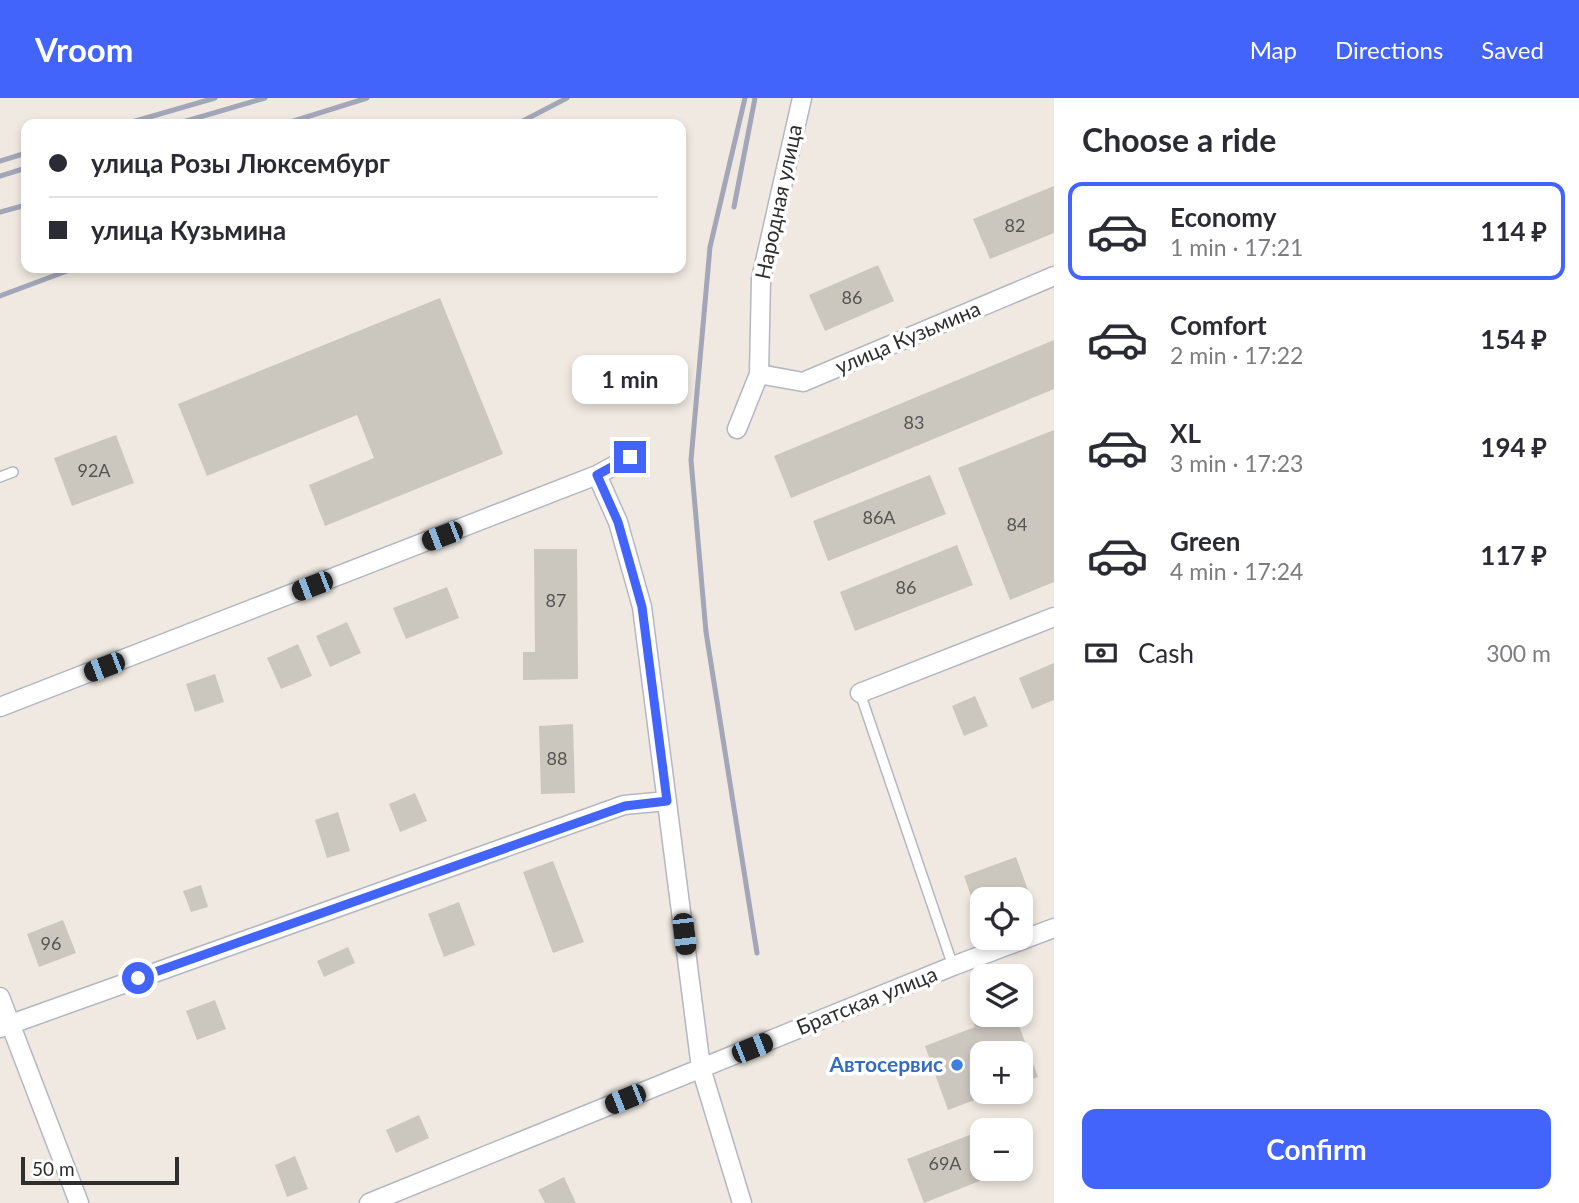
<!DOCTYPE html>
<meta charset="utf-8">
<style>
:root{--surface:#fff;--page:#f7f7f7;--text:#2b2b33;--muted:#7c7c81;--line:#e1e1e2;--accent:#4264fb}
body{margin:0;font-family:Lato,sans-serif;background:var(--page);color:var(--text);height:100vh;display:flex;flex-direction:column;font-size:26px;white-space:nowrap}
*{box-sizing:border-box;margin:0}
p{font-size:23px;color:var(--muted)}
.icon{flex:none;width:38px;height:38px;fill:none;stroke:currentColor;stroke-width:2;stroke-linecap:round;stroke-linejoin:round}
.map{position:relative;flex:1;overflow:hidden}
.side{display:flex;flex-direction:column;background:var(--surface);width:525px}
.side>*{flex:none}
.banner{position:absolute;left:21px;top:21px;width:665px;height:154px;border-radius:14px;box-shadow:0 4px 10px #0003;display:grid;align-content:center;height:154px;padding:0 28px;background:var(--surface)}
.buttons{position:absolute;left:970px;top:789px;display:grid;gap:14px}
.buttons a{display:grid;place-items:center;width:63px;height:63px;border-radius:14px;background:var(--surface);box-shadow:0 4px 10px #0003;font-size:35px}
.scale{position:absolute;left:21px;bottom:18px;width:158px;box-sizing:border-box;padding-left:7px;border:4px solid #2e2e2e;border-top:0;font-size:19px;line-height:24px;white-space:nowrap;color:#2e2e2e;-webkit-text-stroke:5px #fff;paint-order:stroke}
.end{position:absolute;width:32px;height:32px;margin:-16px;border:9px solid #4264fb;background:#fff;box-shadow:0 0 0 4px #fff}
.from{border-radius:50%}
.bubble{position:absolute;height:49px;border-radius:14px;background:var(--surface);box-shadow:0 4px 10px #0003;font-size:23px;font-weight:700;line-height:49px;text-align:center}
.car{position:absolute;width:21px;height:42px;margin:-21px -10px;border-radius:9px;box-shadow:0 0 5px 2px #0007;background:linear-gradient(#222 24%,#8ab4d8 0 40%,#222 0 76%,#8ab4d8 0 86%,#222 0)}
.banner b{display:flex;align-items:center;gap:24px;height:66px;font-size:26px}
.banner b+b{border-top:2px solid var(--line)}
.banner i{width:18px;height:18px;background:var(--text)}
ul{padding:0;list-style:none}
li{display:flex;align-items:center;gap:21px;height:98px;margin:0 14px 10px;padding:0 14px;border:4px solid transparent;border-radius:14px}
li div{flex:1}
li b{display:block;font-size:26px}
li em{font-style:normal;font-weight:700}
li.current{border-color:var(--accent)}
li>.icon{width:63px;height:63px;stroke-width:1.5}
h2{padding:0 28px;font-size:32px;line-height:84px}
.pay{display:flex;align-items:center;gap:18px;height:77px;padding:0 28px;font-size:26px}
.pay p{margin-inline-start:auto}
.cta{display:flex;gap:14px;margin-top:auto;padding:14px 28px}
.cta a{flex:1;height:80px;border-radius:14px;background:var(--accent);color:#fff;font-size:28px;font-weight:700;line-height:80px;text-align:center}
header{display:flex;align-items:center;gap:42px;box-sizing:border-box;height:98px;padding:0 35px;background:var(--accent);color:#fff}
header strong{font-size:33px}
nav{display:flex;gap:38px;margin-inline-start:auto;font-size:24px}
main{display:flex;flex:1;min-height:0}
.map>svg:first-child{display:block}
.building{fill:#cbc7bf}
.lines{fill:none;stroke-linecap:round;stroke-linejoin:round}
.lane-casing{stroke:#b4b7c1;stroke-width:12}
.street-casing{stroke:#b4b7c1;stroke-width:21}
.lane{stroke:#fff;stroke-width:9}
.street{stroke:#fff;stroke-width:18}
.rail{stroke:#a3a6b8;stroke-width:5}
.route{stroke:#4264fb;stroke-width:9}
.shop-dot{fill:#3f7fe0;stroke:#fff;stroke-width:2.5}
.labels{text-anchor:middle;stroke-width:7;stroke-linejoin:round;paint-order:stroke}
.number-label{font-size:18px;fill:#555452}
.street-label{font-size:21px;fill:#2e2e2e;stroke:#fff}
.shop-label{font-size:21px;font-weight:bold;fill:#366cbe;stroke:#fff;text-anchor:end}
</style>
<header>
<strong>Vroom</strong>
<nav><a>Map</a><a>Directions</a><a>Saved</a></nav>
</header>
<main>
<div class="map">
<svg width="1054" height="1105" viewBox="0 0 1054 1105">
<rect width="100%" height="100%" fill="#efe9e1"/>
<path class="building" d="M1054 88V135L990 161 973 121Z
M878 167 894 203 825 233 809 197Z
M440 200 503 356 325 428 309 387 374 360 357 317 207 378 178 306Z
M1054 242V291L791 400 774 358Z
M1054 332V484L1010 502 958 370Z
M116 337 134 385 72 408 54 360Z
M930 377 946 416 828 463 813 423Z
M957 447 973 487 855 533 840 494Z
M534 451H577L578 581 523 582V554H535Z
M447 489 459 520 406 541 393 510Z
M347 524 361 555 330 569 316 538Z
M298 546 312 578 281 591 267 560Z
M1054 565V602L1032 611 1019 580Z
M215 576 224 604 195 614 186 586Z
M975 598 988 628 964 638 952 608Z
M573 626 575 695 541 696 539 628Z
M415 695 427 723 400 734 389 706Z
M338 714 350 753 327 760 315 722Z
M1016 759 1031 800 1020 804V802H982V818L979 820 964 778Z
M553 763 584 844 553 855 523 774Z
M201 787 208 809 191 814 183 793Z
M459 804 475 847 444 859 428 816Z
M63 822 76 855 39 869 27 836Z
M348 849 355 865 324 879 317 863Z
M215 902 226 931 197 942 186 913Z
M982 910V917H1015L1038 979 1020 985V956H982V994H996L948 1012 925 948 975 929 970 914Z
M419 1017 429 1040 396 1055 386 1032Z
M1001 1025 1004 1032H982V1071H1010L924 1105 907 1061Z
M295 1058 308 1091 287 1099 275 1067Z
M564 1079 576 1105H545L538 1092Z"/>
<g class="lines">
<g class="lane-casing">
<path id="lane" d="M0 379 13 374
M860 595 953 868"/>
</g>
<g class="street-casing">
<path id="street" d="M759 276 803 284 1054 178
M737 331 759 276 761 181 802 0
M597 377 618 424 642 509 701 970 742 1105
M860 595 1054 519
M0 609 597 377 630 359
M0 899 79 1105
M0 930 624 707 667 703
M369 1105 953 868 1054 830"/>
</g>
<use href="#lane" class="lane"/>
<use href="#street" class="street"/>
<path class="rail" d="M745 0 710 149 691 362 706 534 757 855
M125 26 215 0
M176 26 265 0
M284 26 367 0
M517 26 567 0
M0 63 26 55
M0 78 26 70
M734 109 755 0
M0 114 26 107
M0 198 75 170"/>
</g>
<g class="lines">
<path class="route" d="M138 880 625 708 667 703 642 509 618 424 597 377 630 359"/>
</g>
<circle class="shop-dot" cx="957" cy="967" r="7"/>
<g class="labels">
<g class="number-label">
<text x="1015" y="134">82</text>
<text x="852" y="206">86</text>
<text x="914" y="331">83</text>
<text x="94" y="379">92А</text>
<text x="879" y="426">86А</text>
<text x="1017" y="433">84</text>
<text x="906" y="496">86</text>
<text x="556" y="509">87</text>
<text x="557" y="667">88</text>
<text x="51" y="852">96</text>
<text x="945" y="1072">69А</text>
</g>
<g class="street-label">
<text transform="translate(779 104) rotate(-78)" y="7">Народная улица</text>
<text transform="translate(908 240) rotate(-23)" y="7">улица Кузьмина</text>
<text transform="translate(867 903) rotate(-22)" y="7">Братская улица</text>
</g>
<g class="shop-label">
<text x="943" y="974">Автосервис</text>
</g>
</g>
</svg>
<div class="buttons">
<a><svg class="icon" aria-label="locate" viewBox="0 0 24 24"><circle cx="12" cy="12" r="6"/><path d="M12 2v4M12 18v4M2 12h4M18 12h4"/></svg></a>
<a><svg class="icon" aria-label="layers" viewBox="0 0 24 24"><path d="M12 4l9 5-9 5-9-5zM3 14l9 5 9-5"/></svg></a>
<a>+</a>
<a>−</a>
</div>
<div class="scale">50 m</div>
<i class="end from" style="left:138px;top:880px"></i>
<i class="end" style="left:630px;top:359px"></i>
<div class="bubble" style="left:572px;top:257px;width:116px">1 min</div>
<i class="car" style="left:442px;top:438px;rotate:249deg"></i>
<i class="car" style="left:312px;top:488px;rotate:249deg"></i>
<i class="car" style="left:104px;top:569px;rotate:249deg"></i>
<i class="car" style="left:684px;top:836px;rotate:173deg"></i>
<i class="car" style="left:752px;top:950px;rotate:68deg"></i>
<i class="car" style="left:625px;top:1001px;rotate:248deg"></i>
<div class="banner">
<b><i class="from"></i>улица Розы Люксембург</b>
<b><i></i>улица Кузьмина</b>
</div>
</div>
<section class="side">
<h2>Choose a ride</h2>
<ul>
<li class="current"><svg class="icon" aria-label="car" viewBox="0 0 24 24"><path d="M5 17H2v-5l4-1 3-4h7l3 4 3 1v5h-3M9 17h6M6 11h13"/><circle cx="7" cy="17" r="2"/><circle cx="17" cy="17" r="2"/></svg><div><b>Economy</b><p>1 min · 17:21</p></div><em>114 ₽</em></li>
<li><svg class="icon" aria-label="car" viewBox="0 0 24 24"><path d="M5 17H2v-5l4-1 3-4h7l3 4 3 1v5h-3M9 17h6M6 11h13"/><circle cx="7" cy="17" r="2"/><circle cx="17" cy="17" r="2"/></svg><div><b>Comfort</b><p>2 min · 17:22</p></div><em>154 ₽</em></li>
<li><svg class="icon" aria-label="car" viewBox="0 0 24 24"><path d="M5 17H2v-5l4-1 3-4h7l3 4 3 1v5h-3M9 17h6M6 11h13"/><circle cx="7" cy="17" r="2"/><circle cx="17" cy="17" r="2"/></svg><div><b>XL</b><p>3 min · 17:23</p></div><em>194 ₽</em></li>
<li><svg class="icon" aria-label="car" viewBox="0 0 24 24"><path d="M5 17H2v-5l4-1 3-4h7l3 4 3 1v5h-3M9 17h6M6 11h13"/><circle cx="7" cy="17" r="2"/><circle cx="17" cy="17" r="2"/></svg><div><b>Green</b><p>4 min · 17:24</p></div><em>117 ₽</em></li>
</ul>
<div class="pay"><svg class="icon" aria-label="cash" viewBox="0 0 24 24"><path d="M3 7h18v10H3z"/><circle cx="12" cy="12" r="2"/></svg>Cash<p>300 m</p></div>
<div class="cta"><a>Confirm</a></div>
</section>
</main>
